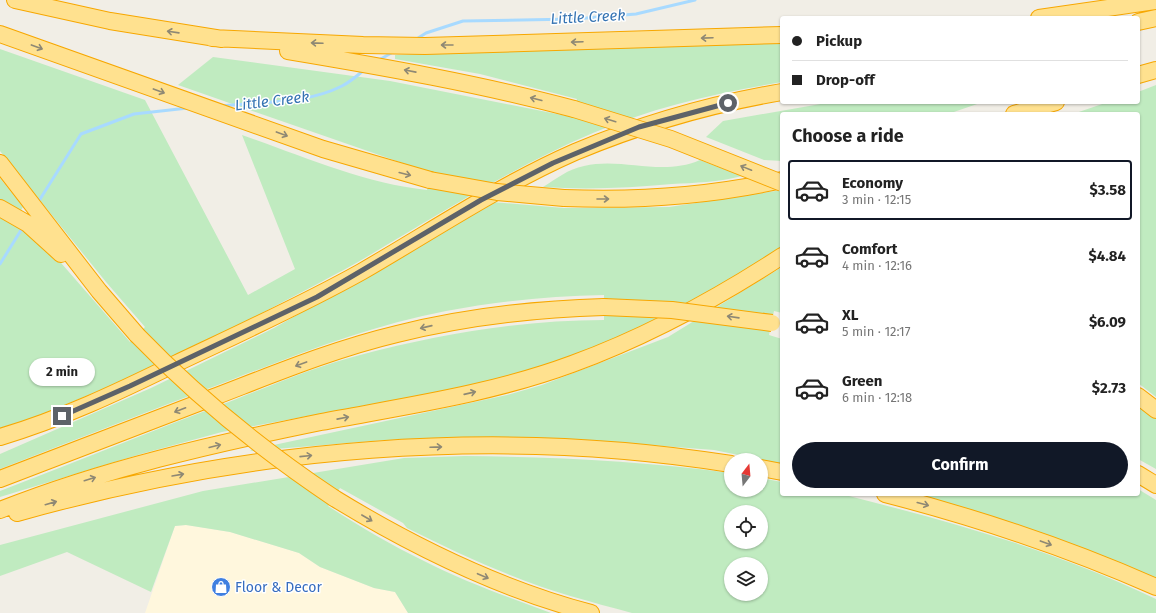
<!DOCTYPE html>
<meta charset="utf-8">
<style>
:root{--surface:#fff;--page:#f2f2f2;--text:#222;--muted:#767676;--line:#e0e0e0;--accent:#111827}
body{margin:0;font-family:"Fira Sans",sans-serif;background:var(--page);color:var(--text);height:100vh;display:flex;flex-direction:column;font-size:15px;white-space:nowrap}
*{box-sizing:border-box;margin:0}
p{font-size:13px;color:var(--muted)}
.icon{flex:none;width:22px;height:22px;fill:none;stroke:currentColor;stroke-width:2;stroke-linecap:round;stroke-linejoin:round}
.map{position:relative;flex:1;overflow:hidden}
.panel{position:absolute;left:780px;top:112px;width:360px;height:384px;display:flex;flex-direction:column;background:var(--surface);border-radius:4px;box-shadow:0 1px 3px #0004}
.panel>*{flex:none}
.hud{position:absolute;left:780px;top:16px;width:360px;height:88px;border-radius:4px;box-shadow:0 1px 3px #0004;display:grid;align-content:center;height:88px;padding:0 12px;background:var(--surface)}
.needle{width:26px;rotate:16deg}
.tools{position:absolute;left:724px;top:453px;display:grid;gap:8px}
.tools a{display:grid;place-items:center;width:44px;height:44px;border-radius:50%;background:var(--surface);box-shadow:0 1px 3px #0004;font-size:20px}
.end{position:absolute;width:18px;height:18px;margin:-9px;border:5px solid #5d6268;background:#fff;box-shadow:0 0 0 2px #fff}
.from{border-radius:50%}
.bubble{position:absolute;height:28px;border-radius:14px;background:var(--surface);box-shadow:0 1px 3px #0004;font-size:13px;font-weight:700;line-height:28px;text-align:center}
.hud b{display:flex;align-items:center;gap:14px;height:38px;font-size:15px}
.hud b+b{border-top:1px solid var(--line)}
.hud i{width:10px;height:10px;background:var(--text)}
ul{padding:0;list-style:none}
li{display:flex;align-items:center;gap:12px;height:60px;margin:0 8px 6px;padding:0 4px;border:2px solid transparent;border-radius:4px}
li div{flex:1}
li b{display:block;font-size:15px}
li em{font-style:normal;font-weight:700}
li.active{border-color:var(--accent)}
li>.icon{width:36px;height:36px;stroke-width:1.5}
h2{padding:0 12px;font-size:18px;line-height:48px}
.action{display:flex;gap:8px;margin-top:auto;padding:8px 12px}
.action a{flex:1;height:46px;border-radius:24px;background:var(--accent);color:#fff;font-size:16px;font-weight:700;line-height:46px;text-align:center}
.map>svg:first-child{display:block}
.commercial{fill:#fff7dd}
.green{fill:#c0ebc0;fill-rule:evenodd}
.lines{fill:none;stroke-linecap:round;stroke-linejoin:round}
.stream{stroke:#a8daff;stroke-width:3}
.motorway-casing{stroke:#f7a700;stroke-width:18}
.motorway{stroke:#ffe18f;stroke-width:16}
.motorway-bridge-casing{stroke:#f7a700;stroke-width:18;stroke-linecap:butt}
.motorway-bridge{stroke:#ffe18f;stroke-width:16}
.oneway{stroke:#8e8874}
.route{stroke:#5d6268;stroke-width:5}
.labels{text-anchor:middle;stroke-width:3;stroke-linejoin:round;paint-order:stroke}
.shop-label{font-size:14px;fill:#366cbe;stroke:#fff;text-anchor:start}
.water-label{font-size:15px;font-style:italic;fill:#3674b3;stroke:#fff}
</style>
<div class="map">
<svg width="1156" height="613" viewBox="0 0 1156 613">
<rect width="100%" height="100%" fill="#f1eee6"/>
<path class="commercial" d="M186 525 230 532 299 553 320 567 374 588 395 592 408 613H145L175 526Z"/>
<path class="green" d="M782 38V82C718 93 653 107 593 133 515 166 443 212 370 255 336 275 299 293 264 312L256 318 110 386 0 432V213L5 215 55 256 130 342 145 327 106 282 0 151V49L145 100 248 295 295 269 242 135C303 156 363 183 427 190L431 173 178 85 213 57 390 81 572 117 577 99 480 74 395 59V55Z
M1156 85V397L1138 383V114H1073L1108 102H1138V92Z
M832 102H983L948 114H782V161L764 160 706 137 723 121Z
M700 160 742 176C719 182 695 183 672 184 629 188 586 190 543 187 556 179 568 169 584 166 623 157 661 177 700 160Z
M0 178 23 207 20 212 0 203Z
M782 190V247L729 281 654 323 578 355 475 385 222 432 141 454 0 497V491C78 461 156 429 234 400 275 384 317 366 360 355 439 334 522 320 604 320V295C551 296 498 301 446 311 372 325 301 353 231 380 154 409 77 439 0 469V454L151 388 274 328 403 255 492 202 564 208 669 207Z
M782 267V313L774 311 769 335 782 339V464L714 450 572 439 501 438 386 440 252 451 250 450 507 395 542 385 668 337Z
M1138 403 1156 419V469L1138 459Z
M465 456C554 457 643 461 731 473V490H761V478L782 482V494H841L849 496C955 523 1057 551 1156 599V613H632C591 602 549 591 510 575 475 561 441 545 407 528L403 523 340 488 328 506C359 526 391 545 424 561 465 582 508 597 551 613H408L395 592 374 588 320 567 299 553 230 532 186 525 175 526 151 592 67 552 0 576V545L203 491 404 458ZM731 512H761V542H731ZM731 564H761V594H731Z
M1138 489 1156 500V579C1078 545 998 516 916 494H1138Z"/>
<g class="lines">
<path class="stream" d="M415 40 426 33 463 21 574 19 636 14 695 0
M379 60 393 52
M222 106C262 101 304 105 342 86 350 82 357 76 364 70
M37 204 81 134 134 114 188 108
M0 264 23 227"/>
<g class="motorway-casing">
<path id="motorway" d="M15 0 110 21 222 39
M1039 18 1156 1
M1138 22 1156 18
M0 34 323 149 430 180
M212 38 363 45 425 46 782 35
M288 51C384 67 480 84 574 109
M1138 75 1156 70
M1014 114 1056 102
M0 163 99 291 137 335
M564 198C637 201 710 196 782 180
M0 208 28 224 61 254
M1138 396 1156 410
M0 437C61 419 118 392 175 364 238 334 300 306 361 272 432 231 500 185 575 152 642 124 711 104 782 92
M761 468 782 472
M1138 474 1156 485
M0 479C71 452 142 424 214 397 274 374 334 349 397 334 465 317 534 309 604 307
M885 494C978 518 1068 548 1156 587
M334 498C414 547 500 589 591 613
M0 510C103 469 213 444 321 422 405 406 491 394 572 364 646 337 716 299 782 256
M17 513C248 448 493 426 731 464"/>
</g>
<use href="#motorway" class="motorway"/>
<g class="motorway-bridge-casing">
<path id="motorway-bridge" d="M574 109 671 139 782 183
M430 180 497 192 564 198
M604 307 672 310 772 323
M137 335C197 397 262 450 334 498"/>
</g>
<use href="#motorway-bridge" class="motorway-bridge"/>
</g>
<defs><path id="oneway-shaft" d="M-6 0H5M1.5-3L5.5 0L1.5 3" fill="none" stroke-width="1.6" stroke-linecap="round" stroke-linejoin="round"/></defs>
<g class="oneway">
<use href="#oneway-shaft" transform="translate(173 32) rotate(-172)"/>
<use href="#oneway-shaft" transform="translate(707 38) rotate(178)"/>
<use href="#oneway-shaft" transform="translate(577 42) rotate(178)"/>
<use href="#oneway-shaft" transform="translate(317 43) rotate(-178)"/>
<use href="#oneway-shaft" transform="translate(447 45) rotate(180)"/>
<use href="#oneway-shaft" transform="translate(37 47) rotate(20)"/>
<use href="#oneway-shaft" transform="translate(410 71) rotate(-169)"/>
<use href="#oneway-shaft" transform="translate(159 91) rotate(20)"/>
<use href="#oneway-shaft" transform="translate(536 99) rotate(-166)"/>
<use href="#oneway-shaft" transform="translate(610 120) rotate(-163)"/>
<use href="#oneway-shaft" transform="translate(282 134) rotate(20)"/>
<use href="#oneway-shaft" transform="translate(746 168) rotate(-158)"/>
<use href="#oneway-shaft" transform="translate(405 174) rotate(14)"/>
<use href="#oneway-shaft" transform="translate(603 199)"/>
<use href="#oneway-shaft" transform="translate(733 317) rotate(-172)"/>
<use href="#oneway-shaft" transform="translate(426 327) rotate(167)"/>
<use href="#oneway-shaft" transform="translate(301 364) rotate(160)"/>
<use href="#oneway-shaft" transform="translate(470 393) rotate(-13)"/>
<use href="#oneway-shaft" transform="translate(180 410) rotate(159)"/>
<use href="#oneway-shaft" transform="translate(343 418) rotate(-11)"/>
<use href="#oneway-shaft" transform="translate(215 446) rotate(-14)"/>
<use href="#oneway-shaft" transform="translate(436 447) rotate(-2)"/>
<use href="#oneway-shaft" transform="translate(306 456) rotate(-6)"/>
<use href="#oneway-shaft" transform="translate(178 475) rotate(-10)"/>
<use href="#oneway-shaft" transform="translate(90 479) rotate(-17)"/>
<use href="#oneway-shaft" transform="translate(51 503) rotate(-16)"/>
<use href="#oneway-shaft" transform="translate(923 504) rotate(15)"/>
<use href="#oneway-shaft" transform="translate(367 518) rotate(30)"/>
<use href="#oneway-shaft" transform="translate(1046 543) rotate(20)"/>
<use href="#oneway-shaft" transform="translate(483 576) rotate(23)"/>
</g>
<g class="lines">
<path class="route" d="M62 416 130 386 317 297 481 200 553 163 639 127 728 103"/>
</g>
<defs>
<g id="shop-disc" transform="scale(1)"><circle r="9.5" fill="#3f7fe0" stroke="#fff"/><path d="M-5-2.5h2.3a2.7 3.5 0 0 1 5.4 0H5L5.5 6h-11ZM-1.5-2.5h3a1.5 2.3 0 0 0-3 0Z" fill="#fff"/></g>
</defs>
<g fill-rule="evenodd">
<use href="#shop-disc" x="221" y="587"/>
</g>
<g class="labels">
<g class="shop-label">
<text x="235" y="592">Floor &amp; Decor</text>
</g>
<g class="water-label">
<text transform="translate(588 17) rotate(-3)" y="5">Little Creek</text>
<text transform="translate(272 101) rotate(-7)" y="5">Little Creek</text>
</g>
</g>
</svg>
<div class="tools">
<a><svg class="needle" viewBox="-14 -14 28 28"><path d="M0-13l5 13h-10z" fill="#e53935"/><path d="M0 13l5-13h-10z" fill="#767676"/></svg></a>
<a><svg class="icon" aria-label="locate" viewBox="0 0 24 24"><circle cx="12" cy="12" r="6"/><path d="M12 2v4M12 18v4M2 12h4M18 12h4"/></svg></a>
<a><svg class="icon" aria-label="layers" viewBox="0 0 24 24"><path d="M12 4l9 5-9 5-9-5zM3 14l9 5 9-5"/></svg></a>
</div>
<i class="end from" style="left:728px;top:103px"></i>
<i class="end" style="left:62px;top:416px"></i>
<div class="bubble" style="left:29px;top:358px;width:66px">2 min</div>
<div class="hud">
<b><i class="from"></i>Pickup</b>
<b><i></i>Drop-off</b>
</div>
<section class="panel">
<h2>Choose a ride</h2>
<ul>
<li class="active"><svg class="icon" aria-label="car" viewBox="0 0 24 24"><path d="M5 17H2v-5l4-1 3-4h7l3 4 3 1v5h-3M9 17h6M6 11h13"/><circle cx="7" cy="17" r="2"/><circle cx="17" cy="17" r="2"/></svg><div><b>Economy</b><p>3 min · 12:15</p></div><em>$3.58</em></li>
<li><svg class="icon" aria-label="car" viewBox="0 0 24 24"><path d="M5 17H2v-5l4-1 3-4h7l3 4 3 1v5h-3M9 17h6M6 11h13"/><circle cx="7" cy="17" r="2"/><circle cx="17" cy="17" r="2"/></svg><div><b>Comfort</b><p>4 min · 12:16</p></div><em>$4.84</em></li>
<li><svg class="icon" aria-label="car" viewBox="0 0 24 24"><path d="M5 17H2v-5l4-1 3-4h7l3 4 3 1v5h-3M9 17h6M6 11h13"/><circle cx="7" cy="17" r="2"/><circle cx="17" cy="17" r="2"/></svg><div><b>XL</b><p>5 min · 12:17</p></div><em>$6.09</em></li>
<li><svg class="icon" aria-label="car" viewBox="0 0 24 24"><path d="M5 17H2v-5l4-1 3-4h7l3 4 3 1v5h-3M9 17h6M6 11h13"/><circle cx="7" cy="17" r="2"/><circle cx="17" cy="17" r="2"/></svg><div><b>Green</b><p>6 min · 12:18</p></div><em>$2.73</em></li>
</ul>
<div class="action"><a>Confirm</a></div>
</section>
</div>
